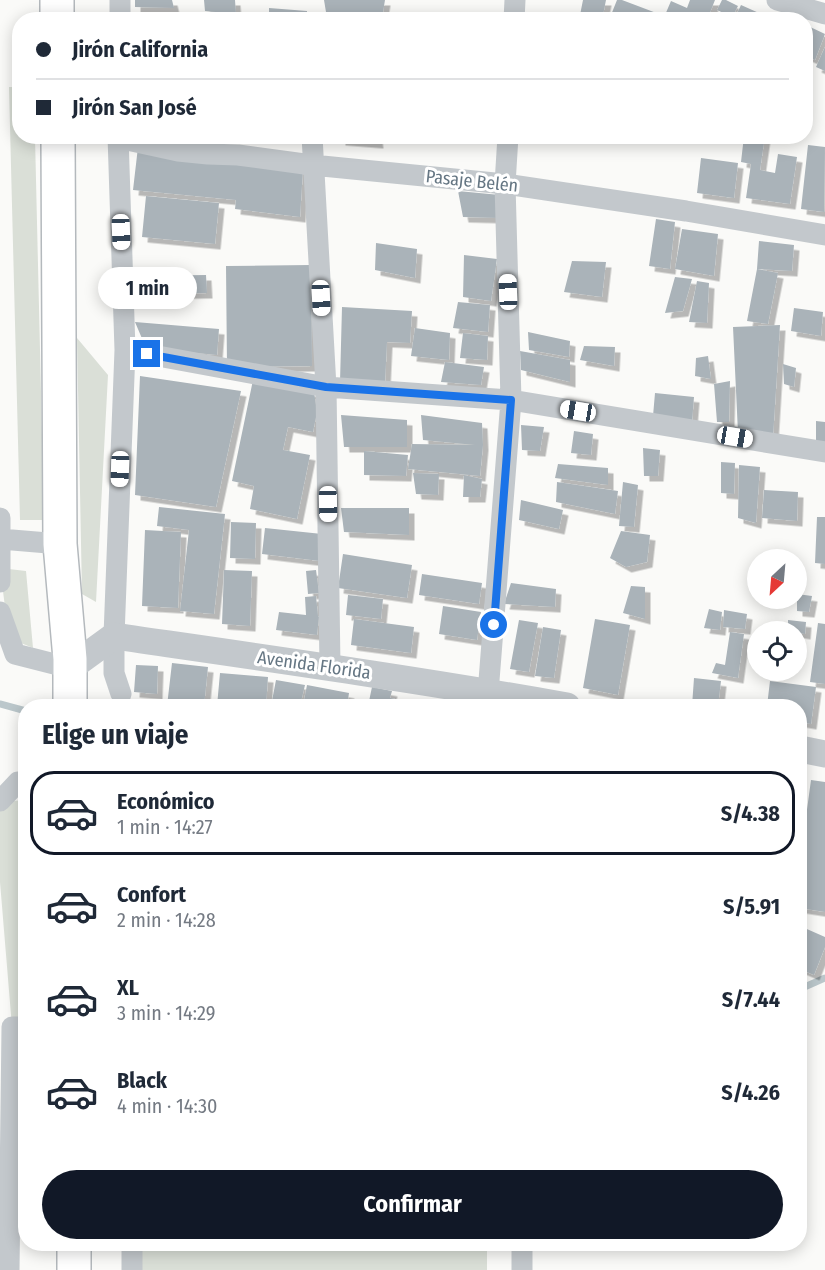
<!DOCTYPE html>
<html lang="es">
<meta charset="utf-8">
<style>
:root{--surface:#fff;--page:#f2f2f3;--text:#1f2937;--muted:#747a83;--line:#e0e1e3;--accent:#111827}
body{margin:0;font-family:"Fira Sans Condensed",sans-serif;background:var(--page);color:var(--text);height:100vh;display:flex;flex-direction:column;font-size:22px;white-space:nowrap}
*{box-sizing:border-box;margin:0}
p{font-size:20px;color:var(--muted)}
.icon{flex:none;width:33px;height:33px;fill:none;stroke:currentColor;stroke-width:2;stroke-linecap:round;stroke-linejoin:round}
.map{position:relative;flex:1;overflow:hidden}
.drawer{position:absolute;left:18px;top:699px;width:789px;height:552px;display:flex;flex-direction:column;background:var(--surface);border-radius:24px;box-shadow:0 3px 15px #0003}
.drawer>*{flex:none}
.guide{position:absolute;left:12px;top:12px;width:801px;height:132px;border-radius:24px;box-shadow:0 3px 15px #0003;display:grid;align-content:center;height:132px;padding:0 24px;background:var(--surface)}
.needle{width:39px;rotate:206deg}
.buttons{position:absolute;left:747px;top:549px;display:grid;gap:12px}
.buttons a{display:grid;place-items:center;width:60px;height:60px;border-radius:50%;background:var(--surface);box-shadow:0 3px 15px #0003;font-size:30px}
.end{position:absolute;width:27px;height:27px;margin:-14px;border:8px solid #1a73e8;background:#fff;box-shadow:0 0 0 3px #fff}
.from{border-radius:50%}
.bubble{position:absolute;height:42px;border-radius:21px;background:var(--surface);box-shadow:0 3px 15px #0003;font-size:20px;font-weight:700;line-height:42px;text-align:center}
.car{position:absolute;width:18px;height:36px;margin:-18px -9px;border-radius:8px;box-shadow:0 0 4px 2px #0007;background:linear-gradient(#fff 24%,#345 0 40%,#fff 0 76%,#345 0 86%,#fff 0)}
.guide b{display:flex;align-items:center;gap:21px;height:57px;font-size:22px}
.guide b+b{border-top:2px solid var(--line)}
.guide i{width:15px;height:15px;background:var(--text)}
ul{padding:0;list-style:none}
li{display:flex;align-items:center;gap:18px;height:84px;margin:0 12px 9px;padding:0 12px;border:3px solid transparent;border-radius:24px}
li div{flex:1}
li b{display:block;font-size:22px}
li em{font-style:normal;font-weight:700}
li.selected{border-color:var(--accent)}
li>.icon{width:54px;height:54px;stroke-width:1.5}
h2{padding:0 24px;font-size:27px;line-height:72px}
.primary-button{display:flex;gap:12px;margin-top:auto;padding:12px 24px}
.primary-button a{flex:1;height:69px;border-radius:36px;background:var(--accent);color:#fff;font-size:24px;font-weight:700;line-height:69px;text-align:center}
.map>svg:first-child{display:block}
.green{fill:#dadfd7}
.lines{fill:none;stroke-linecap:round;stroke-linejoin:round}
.stream{stroke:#bbc7cb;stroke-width:7}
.building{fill:#aab3b9;filter:url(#shadow)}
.trunk-casing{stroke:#b4b9bd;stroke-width:36}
.minor{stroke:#c3c8cc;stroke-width:21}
.tertiary{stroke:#c3c8cc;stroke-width:27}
.trunk{stroke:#fff;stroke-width:33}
.route{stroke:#1a73e8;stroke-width:8}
.labels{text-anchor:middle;stroke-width:6;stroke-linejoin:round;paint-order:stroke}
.street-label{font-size:18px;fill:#657683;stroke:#fff}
</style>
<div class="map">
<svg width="825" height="1270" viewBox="0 0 825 1270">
<defs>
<filter id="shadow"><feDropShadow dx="5.5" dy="5.5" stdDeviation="0" flood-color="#0004"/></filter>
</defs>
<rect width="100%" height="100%" fill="#fafaf8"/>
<path class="green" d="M9 87H19L20 136 35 137 44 520H20Z
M77 338 108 375 96 602 82 594Z
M0 568 26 571 33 648 9 638Z
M25 800V1026L12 1027 0 882V802Z
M141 1244H487V1270H141Z"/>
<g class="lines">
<path class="stream" d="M0 704 26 711
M800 989 825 978"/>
</g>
<path class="building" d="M135 0H172L174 8 135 7Z
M204 0H235L236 14 205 11Z
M324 0H385L382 18 326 12Z
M583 0H606L602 20H565L567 12 580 15Z
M617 0H622L659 14 657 20H609Z
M690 0H715L707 20H675L665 15 671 1 687 8Z
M722 0H726L738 6 732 17 717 10Z
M741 5 775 20H734Z
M269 8 307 11V20H269Z
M806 25 825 34 815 60 806 56Z
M825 47V71L816 67Z
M340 136H377L378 143 340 140Z
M744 136H765L760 170 775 173 778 154 797 157 790 204 746 198 751 164 741 162Z
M808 145 825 147 824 212 801 209Z
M138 147 303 169 300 217 235 209 236 200 133 190Z
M701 158 738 163 734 198 697 193Z
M458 191 500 195V218L463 217Z
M146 196 219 203 215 244 142 237Z
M656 219 675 222 670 269 649 266Z
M682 229 718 234 714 276 675 269Z
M759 241 794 245 792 271 757 269 778 273 768 324 747 321 757 269Z
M376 243 417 249 415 278 375 270Z
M464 255 497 259 491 301 463 297Z
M572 261 606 262 602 297 564 292Z
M311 265 312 366 227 367 226 266Z
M206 275 207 293 136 294 135 276Z
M675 277 692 279 683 311 665 313Z
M697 281 709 283 707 323 689 322Z
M458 302 490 305 488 332 453 328Z
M342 307 412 311 410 343 387 342 385 383 340 382Z
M794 308 823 312 821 336 791 331Z
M135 322 219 329 217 355 146 348Z
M780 325 773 437 738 433 733 327Z
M415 328 450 333 449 360 411 356Z
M528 332 570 341 569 357 529 350Z
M463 333 488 336 487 360 460 358Z
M584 346 615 347 614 366 580 360Z
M520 351 570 360V382L521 370Z
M708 356 711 379 695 376 696 358Z
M445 362 484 367 481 385 441 382Z
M783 364 796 368 794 387 784 384Z
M140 376 241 391 216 507 135 495Z
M253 380 314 392 317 412 313 432 288 427 283 450 310 455 297 519 250 509 254 486 232 481Z
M730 381 729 422H717L714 384Z
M655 393 694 397 692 422 653 416Z
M341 415 407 420V447H344Z
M421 415 482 423 483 445 480 476 408 469 412 444 475 445 423 440Z
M816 421 825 422V444L816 442Z
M521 425 544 427 540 451 522 450Z
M574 431 593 434 591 455 571 453Z
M643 448 660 450 658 476H644Z
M364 451 408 455 406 476 364 475Z
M721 462 735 463 734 494 721 493Z
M558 464 608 468V485L555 478Z
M739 465 760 467 756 523 738 518Z
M413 473 439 474 438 495 416 494Z
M464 475 482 479 480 497H463Z
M557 482 618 491 615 514 556 502Z
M623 482 638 485 634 527 619 526Z
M764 490 798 492 797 521 762 518Z
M521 500 563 510 559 529 519 520Z
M159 507 225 514 214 614 180 611 189 530 157 526Z
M341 508H409V535L344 532Z
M817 517H825V564L815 563Z
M231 522 256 523 255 559 230 558Z
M265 528 322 534 320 561 262 554Z
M145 530 181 532 178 608 142 606Z
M621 531 650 535 647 562 626 567 610 558Z
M343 554 412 565 407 598 338 588Z
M224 570 252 571 250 626 222 624Z
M316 570 319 593 308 594 306 571Z
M422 574 482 583 479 604 419 595Z
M511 583 556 589 555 607 504 604Z
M631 586 645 587V619L623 613Z
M797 594 812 596 809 612 797 611Z
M348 595 383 599 381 619 346 615Z
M316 596 318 616 319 617 317 635 276 630 279 612 306 615 305 597Z
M443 606 481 612 477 640 439 634Z
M709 609 722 612 720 630 704 628Z
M724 610 747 614 745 629 723 627Z
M354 619 414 627 411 653 351 645Z
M595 619 630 625 618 695 583 688Z
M519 620 538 623 529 672 510 669Z
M788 620 806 622 805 634 788 631Z
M818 623 825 624V684L810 682Z
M543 627 561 630 554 678 535 676Z
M730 632 744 634 738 678 712 673 716 663 725 665Z
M172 663 208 667 204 706H167Z
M136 665 158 666 157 694 134 692Z
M220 673 268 677 266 706H217Z
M694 678 721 681 718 706H692Z
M276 680 305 685 300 706H271Z
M770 681 816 687 811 724 800 722V706H767Z
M307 685 349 693 347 706H303Z
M372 687 392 691 390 698 410 702 409 706H368Z
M137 700 161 702 160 706H137Z
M811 780 825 782V912L800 908V861Z
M800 926 825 937V947L814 975 800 969Z"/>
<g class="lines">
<g class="trunk-casing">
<path id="trunk" d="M57 0V20
M58 136 60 544 70 659V706
M74 1244V1270"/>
</g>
<path class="minor" d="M777 0 825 14
M120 20V0
M514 20 515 0
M118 136 125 350 114 636V673L121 694
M312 136 326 387 330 667
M118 138 178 151 208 154 238 155 312 165 505 184 686 211 825 235
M125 350 326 387 511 400 825 452
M0 518V582
M0 539 60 544
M0 612 15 654 70 668
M487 706 511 400 505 184 508 136
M0 801 18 782 26 783
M132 1244V1270
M522 1244V1270
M9 1270 12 1027H26"/>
<path class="tertiary" d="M70 668 114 636C265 658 416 679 567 706
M800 749 825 754"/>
<use href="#trunk" class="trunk"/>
</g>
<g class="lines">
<path class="route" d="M147 354 326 387 511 400 494 625"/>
</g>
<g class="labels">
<g class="street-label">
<text transform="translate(472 181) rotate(6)" y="6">Pasaje Belén</text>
<text transform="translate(314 665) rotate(8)" y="6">Avenida Florida</text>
</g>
</g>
</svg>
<div class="buttons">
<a><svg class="needle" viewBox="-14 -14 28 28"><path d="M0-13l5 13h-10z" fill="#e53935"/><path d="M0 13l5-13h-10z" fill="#747a83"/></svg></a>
<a><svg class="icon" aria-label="locate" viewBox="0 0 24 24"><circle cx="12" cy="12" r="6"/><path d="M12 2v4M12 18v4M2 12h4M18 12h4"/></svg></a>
</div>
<i class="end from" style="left:494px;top:625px"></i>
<i class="end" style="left:147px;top:354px"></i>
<div class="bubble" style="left:98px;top:267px;width:99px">1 min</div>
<i class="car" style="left:121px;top:232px;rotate:178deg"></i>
<i class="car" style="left:508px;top:292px;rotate:358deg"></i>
<i class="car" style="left:321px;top:298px;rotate:177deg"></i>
<i class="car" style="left:578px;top:411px;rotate:280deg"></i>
<i class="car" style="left:735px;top:437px;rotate:100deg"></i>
<i class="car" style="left:120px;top:469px;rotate:182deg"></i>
<i class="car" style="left:328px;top:504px;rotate:179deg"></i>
<div class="guide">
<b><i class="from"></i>Jirón California</b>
<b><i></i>Jirón San José</b>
</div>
<section class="drawer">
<h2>Elige un viaje</h2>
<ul>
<li class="selected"><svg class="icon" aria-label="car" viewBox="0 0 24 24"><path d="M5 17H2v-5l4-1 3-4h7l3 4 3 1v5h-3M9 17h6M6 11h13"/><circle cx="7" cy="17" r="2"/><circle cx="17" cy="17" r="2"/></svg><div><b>Económico</b><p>1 min · 14:27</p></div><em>S/4.38</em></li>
<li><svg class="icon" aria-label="car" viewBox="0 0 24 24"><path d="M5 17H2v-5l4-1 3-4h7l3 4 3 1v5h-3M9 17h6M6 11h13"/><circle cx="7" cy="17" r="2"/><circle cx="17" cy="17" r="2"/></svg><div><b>Confort</b><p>2 min · 14:28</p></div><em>S/5.91</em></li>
<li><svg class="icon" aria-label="car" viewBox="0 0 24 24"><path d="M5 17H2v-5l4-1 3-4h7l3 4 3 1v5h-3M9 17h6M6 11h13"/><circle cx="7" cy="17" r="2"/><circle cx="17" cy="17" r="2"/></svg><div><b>XL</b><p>3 min · 14:29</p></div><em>S/7.44</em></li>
<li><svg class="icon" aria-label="car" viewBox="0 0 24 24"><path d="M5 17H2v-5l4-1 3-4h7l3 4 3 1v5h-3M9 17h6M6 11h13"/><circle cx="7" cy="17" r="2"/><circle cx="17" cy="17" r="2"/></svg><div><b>Black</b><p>4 min · 14:30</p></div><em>S/4.26</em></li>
</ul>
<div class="primary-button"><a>Confirmar</a></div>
</section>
</div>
